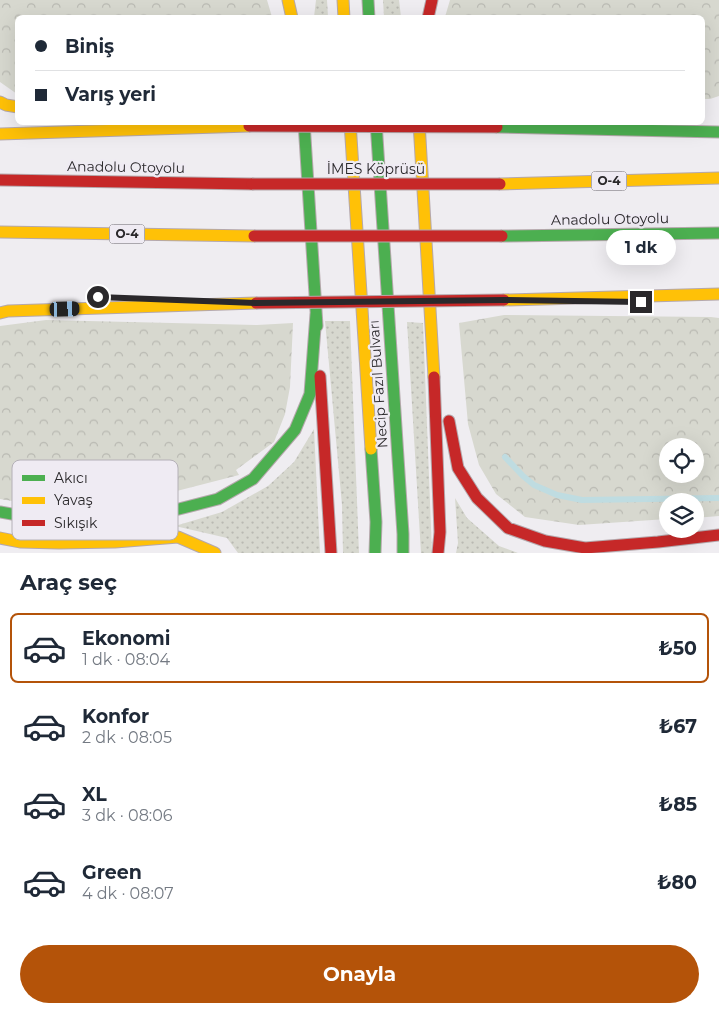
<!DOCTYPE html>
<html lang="tr">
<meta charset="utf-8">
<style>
:root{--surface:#fff;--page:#f6f6f7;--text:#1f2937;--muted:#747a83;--line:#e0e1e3;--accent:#b45309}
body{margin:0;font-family:Montserrat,sans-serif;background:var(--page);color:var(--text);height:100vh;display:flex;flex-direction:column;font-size:19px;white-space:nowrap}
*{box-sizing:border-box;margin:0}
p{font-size:16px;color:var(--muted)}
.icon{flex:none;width:28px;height:28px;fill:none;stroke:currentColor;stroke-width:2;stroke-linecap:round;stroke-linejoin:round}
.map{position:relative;height:553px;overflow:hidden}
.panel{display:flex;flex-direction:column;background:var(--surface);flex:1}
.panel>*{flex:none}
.top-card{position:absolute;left:15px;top:15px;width:690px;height:110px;border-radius:8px;box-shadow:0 5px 20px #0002;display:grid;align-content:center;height:110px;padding:0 20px;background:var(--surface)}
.controls{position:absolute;left:659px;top:438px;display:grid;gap:10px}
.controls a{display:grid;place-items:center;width:45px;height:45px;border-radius:50%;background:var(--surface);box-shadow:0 5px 20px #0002;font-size:25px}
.end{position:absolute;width:22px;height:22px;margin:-11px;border:6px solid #2a282b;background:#fff;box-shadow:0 0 0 2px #fff}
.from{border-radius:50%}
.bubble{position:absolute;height:35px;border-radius:18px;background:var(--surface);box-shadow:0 5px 20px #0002;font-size:16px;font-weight:700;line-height:35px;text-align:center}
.car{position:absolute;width:15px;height:30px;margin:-15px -8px;border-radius:6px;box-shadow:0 0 4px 1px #0007;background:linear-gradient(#222 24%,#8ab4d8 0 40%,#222 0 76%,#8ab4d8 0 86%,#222 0)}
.top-card b{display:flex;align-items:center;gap:18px;height:48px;font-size:19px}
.top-card b+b{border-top:1px solid var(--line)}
.top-card i{width:12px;height:12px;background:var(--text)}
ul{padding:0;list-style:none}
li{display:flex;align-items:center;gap:15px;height:70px;margin:0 10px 8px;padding:0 10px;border:2px solid transparent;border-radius:8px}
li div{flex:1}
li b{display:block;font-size:19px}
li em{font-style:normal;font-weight:700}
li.active{border-color:var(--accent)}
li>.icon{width:45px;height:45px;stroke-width:1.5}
h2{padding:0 20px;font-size:22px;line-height:60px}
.cta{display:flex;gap:10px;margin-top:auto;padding:10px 20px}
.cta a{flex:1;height:58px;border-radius:30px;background:var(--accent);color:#fff;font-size:20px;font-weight:700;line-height:58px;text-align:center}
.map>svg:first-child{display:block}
.grass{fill:url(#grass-dots)}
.forest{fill:url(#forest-crowns);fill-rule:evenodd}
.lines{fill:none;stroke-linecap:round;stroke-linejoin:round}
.stream{stroke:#bfdce1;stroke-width:6}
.fast-casing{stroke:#b5a8ac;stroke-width:13}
.slow-casing{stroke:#b5a8ac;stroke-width:13}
.jam-casing{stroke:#b5a8ac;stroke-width:13}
.fast{stroke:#4caf50;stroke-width:11}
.slow{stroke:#ffc107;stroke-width:11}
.jam{stroke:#c62828;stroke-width:11}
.jam-bridge-casing{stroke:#b5a8ac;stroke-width:13;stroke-linecap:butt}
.jam-bridge{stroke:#c62828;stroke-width:11}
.route{stroke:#2a282b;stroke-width:6}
.labels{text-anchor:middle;stroke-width:4.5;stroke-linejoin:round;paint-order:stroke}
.shield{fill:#efebf3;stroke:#656267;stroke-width:1}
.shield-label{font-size:12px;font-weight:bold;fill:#2a282b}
.street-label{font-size:14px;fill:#2a282b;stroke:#efebf3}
.key{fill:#efebf3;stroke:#b4b0b7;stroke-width:1}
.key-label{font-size:14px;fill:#2a282b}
</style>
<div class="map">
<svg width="719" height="553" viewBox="0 0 719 553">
<defs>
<pattern id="grass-dots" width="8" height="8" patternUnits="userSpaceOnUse" patternTransform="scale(1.25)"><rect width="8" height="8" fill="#d7d8cf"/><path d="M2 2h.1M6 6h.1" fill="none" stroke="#b9b9b2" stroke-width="1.8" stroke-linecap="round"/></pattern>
<pattern id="forest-crowns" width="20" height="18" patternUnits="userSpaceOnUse" patternTransform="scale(1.25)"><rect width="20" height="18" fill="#d7d8cf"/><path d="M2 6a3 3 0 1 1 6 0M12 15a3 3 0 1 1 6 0" fill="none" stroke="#b9b9b2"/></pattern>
</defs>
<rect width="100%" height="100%" fill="#efedf1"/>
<path class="grass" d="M316 0H327L328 17H314Z
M383 0H399L401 17H384Z
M325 321H350L359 553H343L342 505Z
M407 322 423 323 432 553H421Z
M314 429 320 553H238L227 538 175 526 222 512 268 486 294 462Z
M455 498 467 518 499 546 518 553H456L458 543Z"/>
<path class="forest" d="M0 0H267L272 17 18 18 17 94 0 82Z
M450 0H719V96L710 99H703L702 18 445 17Z
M504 315 711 317 719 318V516L695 518V501H668L667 519 579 525 525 517 496 494 479 465 468 424 459 323ZM695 446V474H668V446Z
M46 320 257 325 293 323 290 387 285 414 274 442 236 470 239 475 169 493 60 505 24 503 0 499V326Z"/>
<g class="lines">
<path class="stream" d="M505 457 523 476 534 485 557 495 582 500 719 498"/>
<g class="fast-casing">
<path id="fast" d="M368 0 369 18
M304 122 317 326
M376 122 403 534V553
M497 127 719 132
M502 236 719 233
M371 449 376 522 375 553
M0 512 40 519 175 510 218 499 253 479 295 430 310 394 316 314"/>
</g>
<g class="slow-casing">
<path id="slow" d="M288 0 292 18
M343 0 344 18
M0 102 6 105 18 107
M350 122 371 449
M419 122 434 377
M0 134 249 126
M500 184 719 178
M0 232 254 236
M504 300 719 294
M0 313 8 311 256 303
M0 538 20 542 59 543 115 542 178 537 215 553"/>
</g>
<g class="jam-casing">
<path id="jam" d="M428 18 432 0
M0 180 252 184
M320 376 331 553
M434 377 440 532 438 553
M449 421 458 468 477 498 508 528 545 541 585 548 658 542 719 535"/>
</g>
<use href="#fast" class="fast"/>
<use href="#slow" class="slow"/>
<use href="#jam" class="jam"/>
<g class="jam-bridge-casing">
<path id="jam-bridge" d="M249 126 497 127
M252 184H500
M254 236H502
M256 303 504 300"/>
</g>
<use href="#jam-bridge" class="jam-bridge"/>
</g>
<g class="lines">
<path class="route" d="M98 297 256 303 504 300 641 302"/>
</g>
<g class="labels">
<g class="shield">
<rect x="591.5" y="171.5" width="35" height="19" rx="4"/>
<rect x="109.5" y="224.5" width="35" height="19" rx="4"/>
</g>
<g class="shield-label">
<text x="609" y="185">O-4</text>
<text x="127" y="238">O-4</text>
</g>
<g class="street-label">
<text transform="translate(126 167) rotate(1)" y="5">Anadolu Otoyolu</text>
<text x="376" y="174">İMES Köprüsü</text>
<text transform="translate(610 219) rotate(-1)" y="5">Anadolu Otoyolu</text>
<text transform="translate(378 384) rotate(-94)" y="5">Necip Fazıl Bulvarı</text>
</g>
</g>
<rect x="12" y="460" width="166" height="80" rx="8" class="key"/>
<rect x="22" y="475" width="23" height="6" fill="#4caf50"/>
<rect x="22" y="497" width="23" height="7" fill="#ffc107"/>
<rect x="22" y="520" width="23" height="6" fill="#c62828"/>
<g class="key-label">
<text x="54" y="483">Akıcı</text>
<text x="54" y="505">Yavaş</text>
<text x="54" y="528">Sıkışık</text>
</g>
</svg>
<div class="controls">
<a><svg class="icon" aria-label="locate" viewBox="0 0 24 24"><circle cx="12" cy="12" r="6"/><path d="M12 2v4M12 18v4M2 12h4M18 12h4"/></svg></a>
<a><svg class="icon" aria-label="layers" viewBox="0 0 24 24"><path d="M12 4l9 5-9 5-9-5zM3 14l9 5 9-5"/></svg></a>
</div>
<i class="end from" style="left:98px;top:297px"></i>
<i class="end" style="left:641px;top:302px"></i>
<div class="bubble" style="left:606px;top:230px;width:70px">1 dk</div>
<i class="car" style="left:65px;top:309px;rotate:88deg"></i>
<div class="top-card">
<b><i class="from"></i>Biniş</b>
<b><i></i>Varış yeri</b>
</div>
</div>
<section class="panel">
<h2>Araç seç</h2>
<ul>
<li class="active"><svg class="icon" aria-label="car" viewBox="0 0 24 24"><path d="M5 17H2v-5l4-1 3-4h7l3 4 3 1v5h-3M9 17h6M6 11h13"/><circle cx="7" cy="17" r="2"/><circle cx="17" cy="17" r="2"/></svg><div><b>Ekonomi</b><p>1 dk · 08:04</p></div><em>₺50</em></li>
<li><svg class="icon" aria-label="car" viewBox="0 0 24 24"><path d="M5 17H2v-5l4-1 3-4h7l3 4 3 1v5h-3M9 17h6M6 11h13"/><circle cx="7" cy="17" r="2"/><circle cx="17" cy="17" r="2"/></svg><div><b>Konfor</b><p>2 dk · 08:05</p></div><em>₺67</em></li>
<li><svg class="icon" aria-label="car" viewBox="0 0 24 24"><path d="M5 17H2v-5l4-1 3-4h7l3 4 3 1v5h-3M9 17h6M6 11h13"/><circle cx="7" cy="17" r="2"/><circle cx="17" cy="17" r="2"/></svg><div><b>XL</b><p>3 dk · 08:06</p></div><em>₺85</em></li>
<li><svg class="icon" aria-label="car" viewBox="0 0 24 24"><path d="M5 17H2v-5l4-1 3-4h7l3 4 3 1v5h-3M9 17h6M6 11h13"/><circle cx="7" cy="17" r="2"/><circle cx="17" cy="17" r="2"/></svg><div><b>Green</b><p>4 dk · 08:07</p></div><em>₺80</em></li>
</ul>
<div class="cta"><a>Onayla</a></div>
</section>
